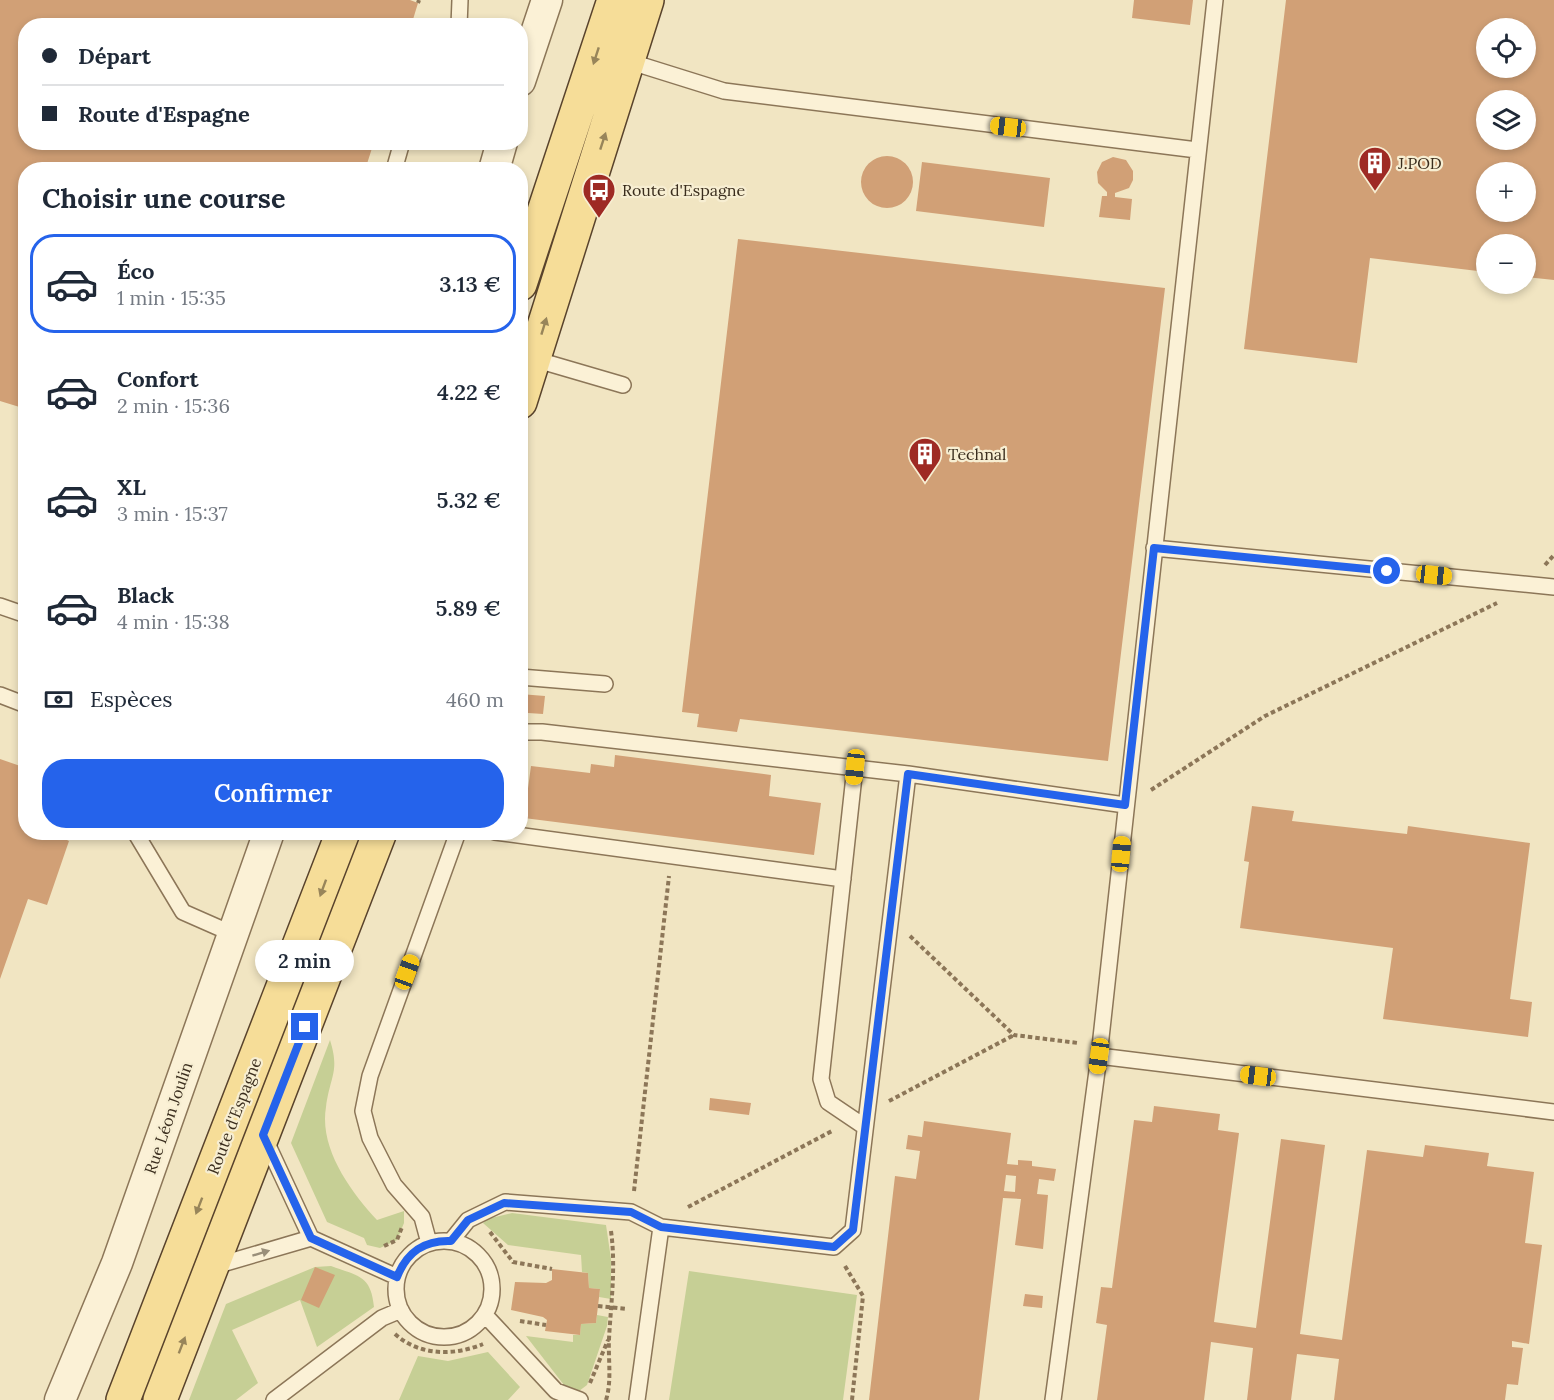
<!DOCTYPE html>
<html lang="fr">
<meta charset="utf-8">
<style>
:root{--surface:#fff;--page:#f6f6f7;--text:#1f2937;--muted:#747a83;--line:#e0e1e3;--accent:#2563eb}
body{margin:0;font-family:Lora,serif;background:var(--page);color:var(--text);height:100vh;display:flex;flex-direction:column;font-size:22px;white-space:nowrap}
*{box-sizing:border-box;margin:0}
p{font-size:20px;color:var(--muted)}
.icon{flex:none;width:33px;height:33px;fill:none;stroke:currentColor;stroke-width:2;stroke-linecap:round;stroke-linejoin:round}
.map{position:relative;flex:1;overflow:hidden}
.drawer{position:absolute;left:18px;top:162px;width:510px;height:678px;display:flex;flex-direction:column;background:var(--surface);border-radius:24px;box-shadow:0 3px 9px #0003}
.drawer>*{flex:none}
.top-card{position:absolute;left:18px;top:18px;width:510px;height:132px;border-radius:24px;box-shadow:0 3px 9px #0003;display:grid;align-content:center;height:132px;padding:0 24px;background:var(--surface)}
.controls{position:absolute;left:1476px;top:18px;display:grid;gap:12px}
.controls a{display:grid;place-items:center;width:60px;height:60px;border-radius:50%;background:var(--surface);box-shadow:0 3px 9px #0003;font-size:30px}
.end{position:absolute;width:27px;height:27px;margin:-14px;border:8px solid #2563eb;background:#fff;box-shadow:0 0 0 3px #fff}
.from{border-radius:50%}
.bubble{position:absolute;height:42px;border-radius:21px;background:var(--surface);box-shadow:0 3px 9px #0003;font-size:20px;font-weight:600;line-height:42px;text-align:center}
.car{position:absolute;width:18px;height:36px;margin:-18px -9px;border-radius:8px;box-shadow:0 0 4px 2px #0007;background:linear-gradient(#f5c518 24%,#345 0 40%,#f5c518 0 76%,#345 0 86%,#f5c518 0)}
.top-card b{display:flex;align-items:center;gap:21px;height:57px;font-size:22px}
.top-card b+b{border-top:2px solid var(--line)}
.top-card i{width:15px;height:15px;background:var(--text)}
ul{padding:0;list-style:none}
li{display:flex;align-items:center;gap:18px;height:99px;margin:0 12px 9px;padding:0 12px;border:3px solid transparent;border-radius:24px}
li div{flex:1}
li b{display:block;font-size:22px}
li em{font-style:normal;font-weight:600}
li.selected{border-color:var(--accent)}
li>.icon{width:54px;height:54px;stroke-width:1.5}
h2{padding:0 24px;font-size:27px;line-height:72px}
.pay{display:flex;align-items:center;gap:15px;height:66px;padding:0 24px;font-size:22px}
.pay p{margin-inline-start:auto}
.cta{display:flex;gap:12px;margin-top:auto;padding:12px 24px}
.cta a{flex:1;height:69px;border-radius:24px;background:var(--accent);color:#fff;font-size:24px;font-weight:600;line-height:69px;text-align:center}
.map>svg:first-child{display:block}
.grass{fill:#c6cf95}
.building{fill:#d1a076;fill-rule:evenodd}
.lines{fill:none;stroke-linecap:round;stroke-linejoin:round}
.service-casing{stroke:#8c7658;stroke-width:18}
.minor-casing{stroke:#8c7658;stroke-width:33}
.primary-casing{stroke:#59432c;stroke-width:36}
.path{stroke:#8c7658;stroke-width:4;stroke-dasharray:4.5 3;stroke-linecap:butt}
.service{stroke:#fbf1d6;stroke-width:15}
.minor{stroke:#fbf1d6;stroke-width:30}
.primary{stroke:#f6dd98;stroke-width:33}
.oneway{fill:#98855a}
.oneway2{fill:#9a8f7a}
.route{stroke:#2563eb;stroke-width:8}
.labels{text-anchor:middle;stroke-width:4.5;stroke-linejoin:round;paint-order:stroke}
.poi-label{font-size:16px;fill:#3a2d1d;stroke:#f7eed2;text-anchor:start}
.street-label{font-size:16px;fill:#3a2d1d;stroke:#f7eed2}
</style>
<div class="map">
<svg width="1554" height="1400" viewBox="0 0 1554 1400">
<rect width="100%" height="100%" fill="#f1e5c2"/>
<path class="grass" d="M330 1040C340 1072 330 1076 326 1107 319 1148 350 1191 377 1220L404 1211V1223L397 1240 380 1248 367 1245 364 1238 327 1222 291 1143Z
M512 1213 606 1225 611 1259V1299L599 1297 600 1289 589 1288 588 1273 582 1272 581 1255 508 1245 483 1223 487 1219Z
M331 1266C358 1276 371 1275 374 1307L317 1347 300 1300 232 1330 258 1383 236 1400H189L226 1304 315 1267Z
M689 1271 857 1295 843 1400H669Z
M597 1315 608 1317 607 1326 587 1385 579 1391 564 1385 526 1336 573 1342V1335H580L581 1324 596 1323Z
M488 1352 520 1387 508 1400H399L418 1356 448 1361Z"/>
<path class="building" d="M0 0H410L418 3 411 26H26V142H374L365 170H26V409L0 401Z
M1134 0H1193L1190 25 1132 18Z
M1286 0H1554V280L1526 277V244H1486V272L1370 258 1357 363 1244 349ZM1486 28H1526V68H1486ZM1486 100H1526V140H1486ZM1486 172H1526V212H1486Z
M861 182a26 26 0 1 1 52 0a26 26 0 1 1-52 0Z
M1113 157 1126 160 1133 171V180L1129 188 1115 193V197L1132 199 1130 220 1099 217 1102 196H1107V192L1098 183 1097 172 1102 162Z
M922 162 1050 178 1044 227 916 211Z
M738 239 1165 288 1108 761 740 719 737 732 697 727 699 714 682 712Z
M520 694 545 696 543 714 528 713V705H520Z
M615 755 771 775 769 796 821 803 814 855 524 818 531 766 590 773 591 764 614 767Z
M0 759 26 768V832H51L69 841 47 905 28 899 0 979Z
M1252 806 1294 811 1292 821 1407 834 1408 826 1530 843 1510 999 1532 1002 1528 1037 1383 1019 1393 948 1240 928 1249 862 1244 861Z
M710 1098 751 1103 749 1115 709 1110Z
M1154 1106 1220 1114 1218 1130 1239 1133 1214 1322 1256 1328 1281 1139 1325 1145 1300 1334 1342 1340 1367 1150 1423 1157 1425 1145 1489 1153 1487 1166 1534 1172 1525 1243 1542 1245 1529 1344 1512 1341V1347L1523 1348 1518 1385 1507 1384 1505 1400H1334L1339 1359 1297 1354 1291 1400H1247L1253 1348 1211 1342 1204 1400H1097L1107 1325 1096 1323 1101 1287 1112 1288 1134 1120 1152 1122Z
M924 1121 1011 1133 1007 1164 1018 1165V1160L1032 1161V1166L1056 1169 1054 1181 1039 1179 1037 1194 1048 1195 1043 1249 1015 1245 1021 1199 1003 1198 979 1400H869L895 1176 916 1179 920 1151 906 1149 908 1135 922 1137ZM1006 1175 1016 1176 1015 1192 1004 1191Z
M315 1267 335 1275 319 1308 301 1300Z
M552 1269 588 1273 589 1288 600 1289 596 1323 581 1324 580 1335 545 1331 547 1320 543 1317 511 1310 515 1282 546 1283 552 1280Z
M1025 1294 1043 1296 1042 1308 1023 1306Z"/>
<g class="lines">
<g class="service-casing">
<path id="service" d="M459 26 460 0
M628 61 724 91 1197 150
M394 170 402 142
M534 359 623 385
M1154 548 1554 587
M0 606 26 615
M520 677 605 684
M0 695 26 705
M520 732H542L908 774 1125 805
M855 767 821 1079 828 1102 865 1127
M135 832 183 912 233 934
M495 832 843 879
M1099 1056 1554 1112
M264 1137 311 1238
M451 1241 468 1220 505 1202 631 1212 661 1227 834 1247 853 1230 908 774
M396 1289a48 48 0 1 1 96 0a48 48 0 1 1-96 0Z
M429 1243 422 1217 394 1185 370 1138 363 1111 370 1076 458 832
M212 1267 311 1238 397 1277
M485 1315 556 1391 580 1400
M274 1400 382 1318 401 1310
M637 1400 661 1227
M1053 1400 1099 1056 1215 0"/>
</g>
<g class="minor-casing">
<path id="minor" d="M520 81 547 0
M494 170 502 142
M60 1400 117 1263 269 832"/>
</g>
<g class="primary-casing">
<path id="primary" d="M520 284 614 0
M520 402 647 0
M123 1400 343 832
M160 1400 380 832"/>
</g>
<path class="path" d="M418 3 419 0
M1545 565 1554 555
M1151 790 1265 716 1497 603
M910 936 1014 1035 1078 1043
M889 1101 1014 1035
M634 1191 669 876
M688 1207 832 1131
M490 1232 513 1262 552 1269
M384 1246 397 1240 402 1227
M845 1266 863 1296 852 1400
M598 1306 627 1309
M520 1321 546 1325
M395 1334C419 1356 454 1356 483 1344
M590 1383 608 1340
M606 1400C612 1381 608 1359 609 1339 611 1302 616 1268 611 1231"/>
<use href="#service" class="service"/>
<use href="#minor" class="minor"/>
<use href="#primary" class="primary"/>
</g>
<defs><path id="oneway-solid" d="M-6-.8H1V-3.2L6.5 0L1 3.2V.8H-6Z" transform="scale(1.5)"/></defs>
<g class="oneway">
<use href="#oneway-solid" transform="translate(596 56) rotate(108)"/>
<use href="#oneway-solid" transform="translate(603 141) rotate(-72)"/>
<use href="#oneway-solid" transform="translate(544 326) rotate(-73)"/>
<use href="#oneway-solid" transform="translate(323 888) rotate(110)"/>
<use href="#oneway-solid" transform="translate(199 1206) rotate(111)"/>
<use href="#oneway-solid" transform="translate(182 1345) rotate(-69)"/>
</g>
<use class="oneway2" href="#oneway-solid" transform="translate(261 1253) rotate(-17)"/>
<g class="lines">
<path class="route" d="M305 1027 263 1135 311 1238 397 1277C407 1252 424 1240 451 1241L468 1220 504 1203 631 1212 661 1227 834 1247 853 1230 908 774 1125 805 1154 548 1387 571"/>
</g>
<defs>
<g id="building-pin" transform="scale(1.725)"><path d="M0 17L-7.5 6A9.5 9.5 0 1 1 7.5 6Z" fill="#9e2a24" stroke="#f7eed2"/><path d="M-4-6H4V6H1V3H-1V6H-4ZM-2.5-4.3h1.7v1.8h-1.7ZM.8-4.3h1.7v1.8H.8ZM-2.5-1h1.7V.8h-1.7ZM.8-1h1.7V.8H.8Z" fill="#fff"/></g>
<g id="bus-pin" transform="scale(1.725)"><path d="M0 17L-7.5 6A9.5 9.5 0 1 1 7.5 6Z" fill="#9e2a24" stroke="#f7eed2"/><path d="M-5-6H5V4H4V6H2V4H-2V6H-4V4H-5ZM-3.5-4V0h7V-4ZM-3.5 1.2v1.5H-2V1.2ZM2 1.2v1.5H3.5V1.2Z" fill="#fff"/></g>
</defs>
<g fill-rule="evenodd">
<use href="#building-pin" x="1375" y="163"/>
<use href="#bus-pin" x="599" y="190"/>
<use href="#building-pin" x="925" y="454"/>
</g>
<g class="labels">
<g class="poi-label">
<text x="1398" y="169">J.POD</text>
<text x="622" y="196">Route d'Espagne</text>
<text x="948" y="460">Technal</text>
</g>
<g class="street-label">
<text transform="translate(234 1116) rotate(-69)" y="6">Route d'Espagne</text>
<text transform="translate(168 1118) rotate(-71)" y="6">Rue Léon Joulin</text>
</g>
</g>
</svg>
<div class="controls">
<a><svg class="icon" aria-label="locate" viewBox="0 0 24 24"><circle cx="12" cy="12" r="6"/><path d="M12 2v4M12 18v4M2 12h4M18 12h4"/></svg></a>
<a><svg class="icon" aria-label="layers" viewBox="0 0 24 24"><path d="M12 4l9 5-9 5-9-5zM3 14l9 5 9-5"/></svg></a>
<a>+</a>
<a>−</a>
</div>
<i class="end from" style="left:1387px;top:571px"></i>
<i class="end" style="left:305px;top:1027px"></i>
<div class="bubble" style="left:255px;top:940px;width:99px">2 min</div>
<i class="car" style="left:1008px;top:127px;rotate:277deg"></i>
<i class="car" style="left:1434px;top:575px;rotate:96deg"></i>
<i class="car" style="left:855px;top:767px;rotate:186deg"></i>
<i class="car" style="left:1121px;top:854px;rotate:5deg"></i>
<i class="car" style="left:407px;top:972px;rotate:20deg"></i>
<i class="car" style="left:1099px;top:1056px;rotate:188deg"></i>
<i class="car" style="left:1258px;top:1076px;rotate:277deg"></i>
<div class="top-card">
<b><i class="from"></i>Départ</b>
<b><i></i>Route d'Espagne</b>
</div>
<section class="drawer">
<h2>Choisir une course</h2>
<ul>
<li class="selected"><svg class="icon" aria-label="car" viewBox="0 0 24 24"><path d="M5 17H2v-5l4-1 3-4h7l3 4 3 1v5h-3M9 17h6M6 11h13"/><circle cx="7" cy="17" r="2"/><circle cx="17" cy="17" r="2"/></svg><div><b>Éco</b><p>1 min · 15:35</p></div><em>3.13 €</em></li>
<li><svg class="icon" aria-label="car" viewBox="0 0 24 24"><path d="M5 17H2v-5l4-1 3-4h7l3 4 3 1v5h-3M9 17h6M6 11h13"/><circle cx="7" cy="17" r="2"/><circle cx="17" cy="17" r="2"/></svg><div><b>Confort</b><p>2 min · 15:36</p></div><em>4.22 €</em></li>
<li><svg class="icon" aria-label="car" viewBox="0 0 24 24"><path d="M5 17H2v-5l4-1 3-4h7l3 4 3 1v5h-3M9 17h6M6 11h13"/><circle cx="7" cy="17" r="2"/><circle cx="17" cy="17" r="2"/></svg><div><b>XL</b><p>3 min · 15:37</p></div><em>5.32 €</em></li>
<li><svg class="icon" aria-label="car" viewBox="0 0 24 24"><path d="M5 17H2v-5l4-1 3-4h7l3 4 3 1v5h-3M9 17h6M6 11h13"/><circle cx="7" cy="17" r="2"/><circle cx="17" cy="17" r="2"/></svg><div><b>Black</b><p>4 min · 15:38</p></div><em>5.89 €</em></li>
</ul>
<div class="pay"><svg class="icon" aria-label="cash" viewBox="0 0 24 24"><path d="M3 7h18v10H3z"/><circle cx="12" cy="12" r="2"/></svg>Espèces<p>460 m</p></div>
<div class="cta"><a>Confirmer</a></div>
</section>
</div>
